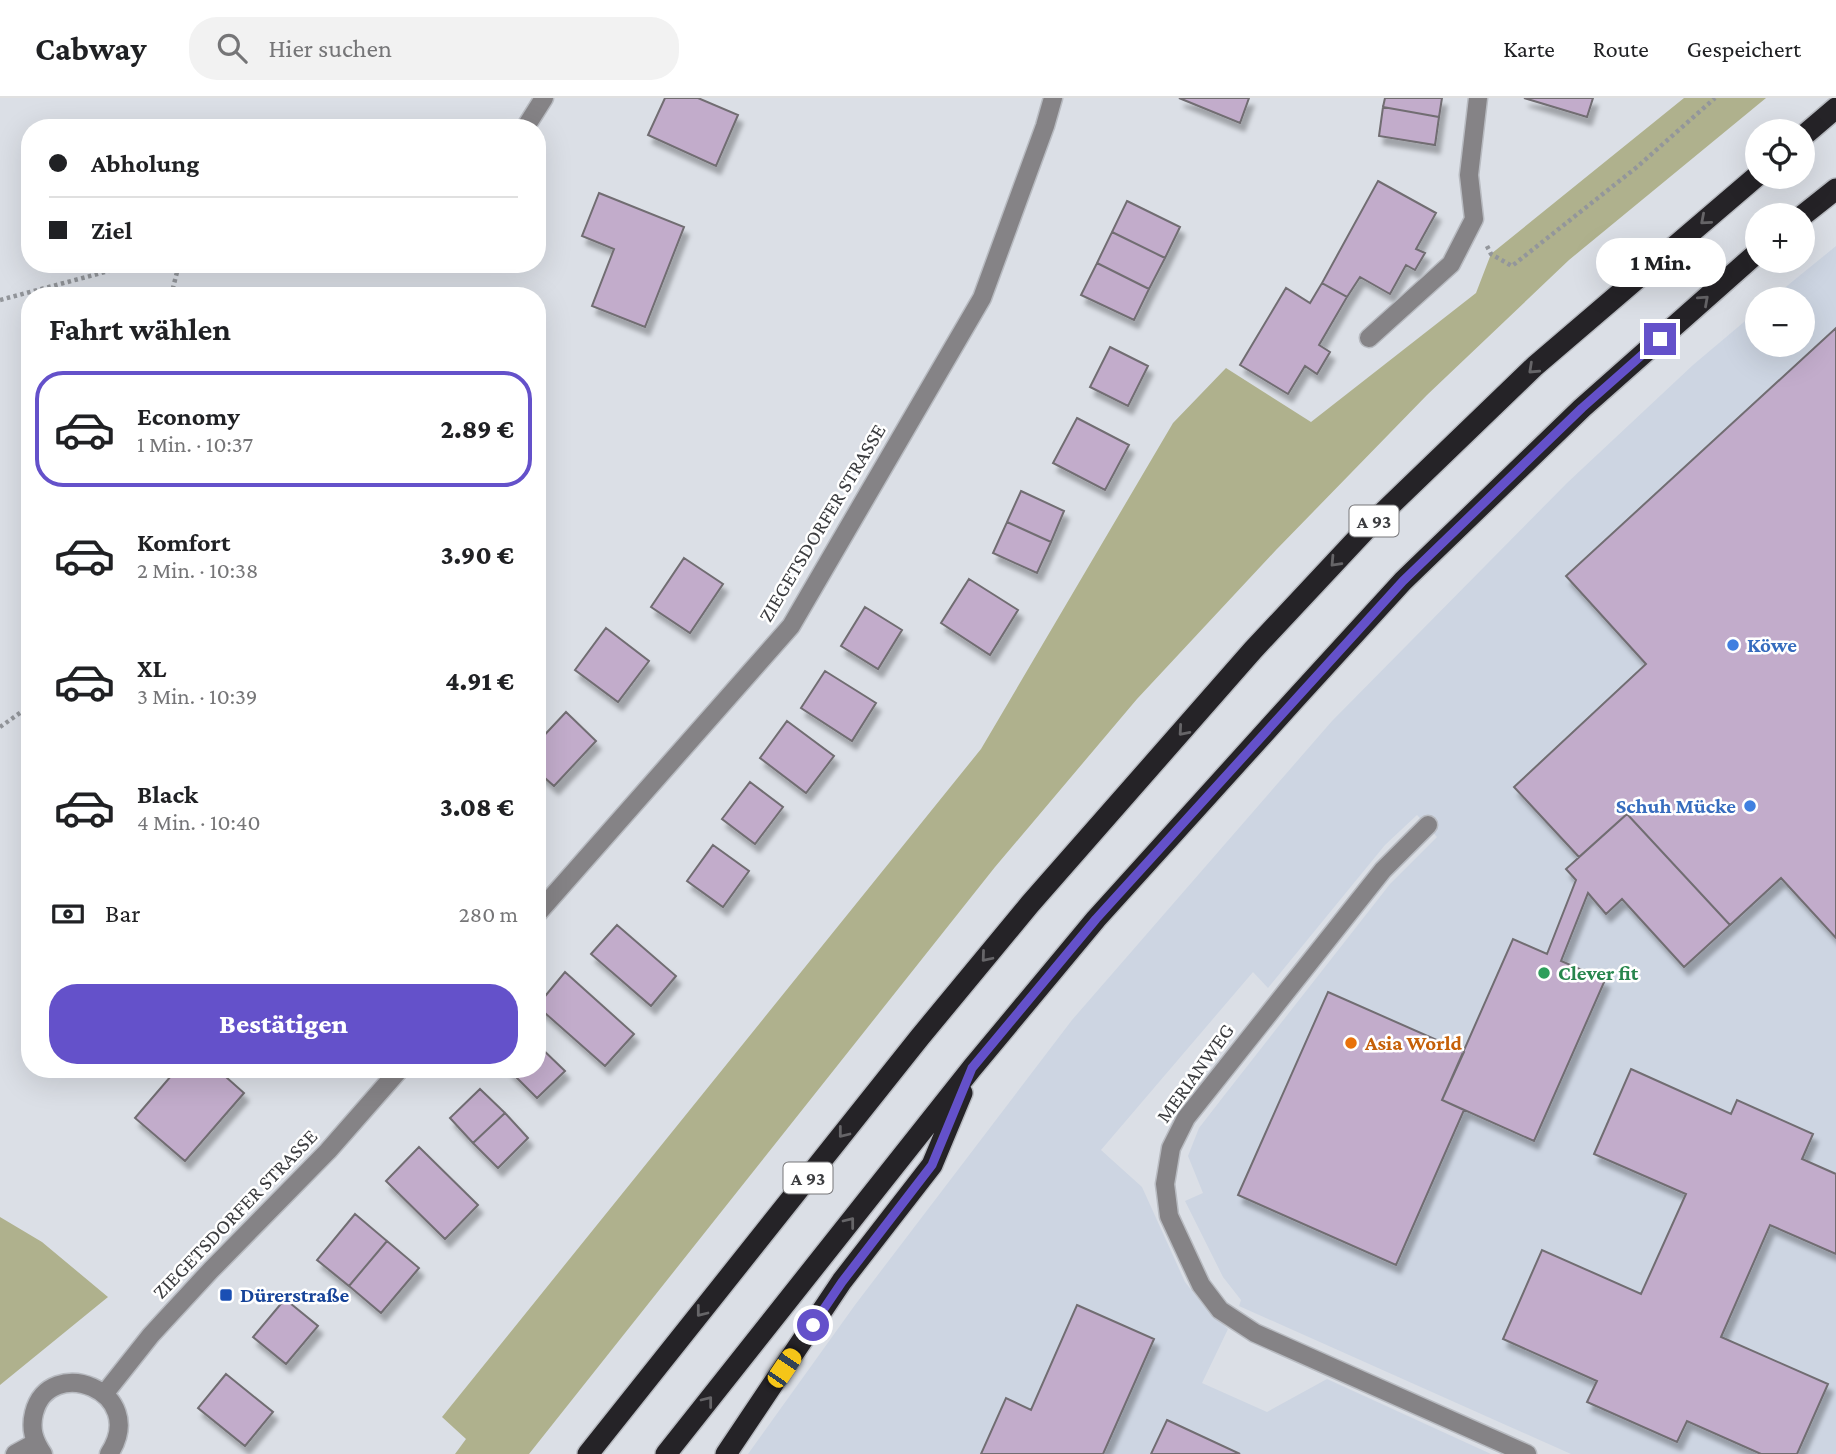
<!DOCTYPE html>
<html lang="de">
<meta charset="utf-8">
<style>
:root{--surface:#fff;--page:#f2f2f2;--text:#202124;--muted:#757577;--line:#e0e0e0;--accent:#6451ca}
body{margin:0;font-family:"Crimson Pro",serif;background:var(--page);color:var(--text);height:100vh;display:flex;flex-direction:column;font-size:26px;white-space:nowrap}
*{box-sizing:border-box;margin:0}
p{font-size:23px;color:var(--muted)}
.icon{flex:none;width:38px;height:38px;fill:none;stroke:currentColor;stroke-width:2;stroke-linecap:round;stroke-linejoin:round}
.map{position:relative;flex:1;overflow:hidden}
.sheet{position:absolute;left:21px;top:189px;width:525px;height:791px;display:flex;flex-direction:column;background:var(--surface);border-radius:28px;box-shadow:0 7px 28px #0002}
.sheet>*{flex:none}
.top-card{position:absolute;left:21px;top:21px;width:525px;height:154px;border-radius:28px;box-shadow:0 7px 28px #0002;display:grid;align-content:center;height:154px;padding:0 28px;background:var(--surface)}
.controls{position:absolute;left:1745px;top:21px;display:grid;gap:14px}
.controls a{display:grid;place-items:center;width:70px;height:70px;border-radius:50%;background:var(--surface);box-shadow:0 7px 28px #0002;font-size:35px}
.end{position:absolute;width:32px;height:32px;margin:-16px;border:9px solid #6451ca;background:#fff;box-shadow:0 0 0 4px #fff}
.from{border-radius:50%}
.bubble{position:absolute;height:49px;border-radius:24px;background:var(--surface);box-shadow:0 7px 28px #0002;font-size:23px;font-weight:800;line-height:49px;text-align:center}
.car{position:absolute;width:21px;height:42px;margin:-21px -10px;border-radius:9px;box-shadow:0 0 5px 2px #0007;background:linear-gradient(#f5c518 24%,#345 0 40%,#f5c518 0 76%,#345 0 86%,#f5c518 0)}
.top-card b{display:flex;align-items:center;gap:24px;height:66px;font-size:26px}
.top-card b+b{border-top:2px solid var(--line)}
.top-card i{width:18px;height:18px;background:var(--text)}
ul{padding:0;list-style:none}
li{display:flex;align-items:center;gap:21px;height:116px;margin:0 14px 10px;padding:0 14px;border:4px solid transparent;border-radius:28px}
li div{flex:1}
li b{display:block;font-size:26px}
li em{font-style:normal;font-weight:800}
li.current{border-color:var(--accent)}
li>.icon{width:63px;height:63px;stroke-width:1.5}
h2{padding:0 28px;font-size:32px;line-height:84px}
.pay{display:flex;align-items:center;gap:18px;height:77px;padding:0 28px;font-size:26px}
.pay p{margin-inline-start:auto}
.action{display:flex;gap:14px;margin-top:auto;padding:14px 28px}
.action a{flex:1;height:80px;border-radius:28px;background:var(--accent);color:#fff;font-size:28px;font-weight:800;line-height:80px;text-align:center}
header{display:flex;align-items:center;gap:42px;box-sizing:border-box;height:98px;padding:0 35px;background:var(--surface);border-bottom:2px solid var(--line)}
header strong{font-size:33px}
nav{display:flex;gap:38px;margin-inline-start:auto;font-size:24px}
.search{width:490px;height:63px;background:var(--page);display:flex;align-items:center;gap:18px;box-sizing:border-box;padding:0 24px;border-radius:28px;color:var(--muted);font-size:26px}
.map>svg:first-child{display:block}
.built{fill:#cdd5e2}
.forest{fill:#afb18d}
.building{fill:#c2accb;stroke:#716d72;stroke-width:2;filter:url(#shadow)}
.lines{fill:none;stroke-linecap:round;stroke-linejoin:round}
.minor-casing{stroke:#b8bbc1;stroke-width:21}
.highway-casing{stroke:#b8bbc1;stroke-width:24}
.path{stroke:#93969b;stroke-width:4.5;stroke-dasharray:3.5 3.5;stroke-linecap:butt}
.minor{stroke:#858386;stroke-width:18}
.highway{stroke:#252327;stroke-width:21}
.oneway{stroke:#666568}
.route{stroke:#6451ca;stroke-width:9}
.shop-dot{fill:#3f7fe0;stroke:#fff;stroke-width:2.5}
.leisure-dot{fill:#2e9e5b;stroke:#fff;stroke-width:2.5}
.food-dot{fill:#e8710a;stroke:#fff;stroke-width:2.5}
.transit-dot{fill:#1a4fb4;stroke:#fff;stroke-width:2.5}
.labels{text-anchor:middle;stroke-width:5;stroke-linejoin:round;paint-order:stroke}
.shield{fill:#fff;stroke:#767679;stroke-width:2}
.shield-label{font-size:19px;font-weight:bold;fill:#3b3c3f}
.street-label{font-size:21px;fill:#3b3c3f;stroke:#fff}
.shop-label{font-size:21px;font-weight:bold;fill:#366cbe;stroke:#fff;text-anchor:start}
.leisure-label{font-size:21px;font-weight:bold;fill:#27864d;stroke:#fff;text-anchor:start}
.food-label{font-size:21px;font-weight:bold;fill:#c56008;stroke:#fff;text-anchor:start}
.transit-label{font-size:21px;font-weight:bold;fill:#164399;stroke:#fff;text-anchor:start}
</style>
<header>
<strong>Cabway</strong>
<div class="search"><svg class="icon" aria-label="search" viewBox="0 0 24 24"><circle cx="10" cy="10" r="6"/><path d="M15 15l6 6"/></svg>Hier suchen</div>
<nav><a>Karte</a><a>Route</a><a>Gespeichert</a></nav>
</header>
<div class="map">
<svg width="1836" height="1356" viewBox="0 0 1836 1356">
<defs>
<filter id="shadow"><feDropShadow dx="4.5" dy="8" stdDeviation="2" flood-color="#0004"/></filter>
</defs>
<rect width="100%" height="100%" fill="#dbdfe6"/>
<path class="built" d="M1836 148V1356H1571L1239 1208 1241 1202 1223 1179 1185 1103 1203 1095 1188 1058 1199 1030 1223 999 1390 786 1437 739 1417 717 1385 747 1268 890 1253 874 1101 1052 1142 1089 1185 1184 1204 1208 1228 1231 1202 1285 1267 1314 1327 1281 1491 1356H748L855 1207 1072 922 1332 623 1567 385 1693 267 1757 213V247H1802V201H1771Z"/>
<path class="forest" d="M1684 0H1766L1569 162 1427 297 1276 452 1137 601 995 769 529 1356H455L466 1341 442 1319 981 651 1173 325 1226 270 1311 324 1476 195 1491 156Z
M0 1119 42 1144 108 1199 0 1287Z"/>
<path class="building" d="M665 0H698L738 17 716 68 648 37Z
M1179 0H1249L1240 25Z
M1385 0H1442L1439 19 1383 9Z
M1524 0H1593L1587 19Z
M1383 9 1439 19 1435 47 1379 38Z
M1378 83 1436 115 1416 151 1425 155 1415 172 1406 167 1390 196 1360 179 1347 199 1322 185Z
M599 95 684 129 645 229 592 208 614 151 582 138Z
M1127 103 1180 129 1165 160 1112 134Z
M1112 134 1165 160 1149 191 1097 165Z
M1097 165 1149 191 1134 222 1081 197Z
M1322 185 1347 199 1319 247 1330 254 1317 276 1305 268 1288 296 1240 267 1286 190 1310 205Z
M1836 230V840L1781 780 1730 827 1627 716 1579 759 1514 689 1646 566 1566 478Z
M1110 249 1148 268 1128 308 1090 289Z
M1077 320 1129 347 1105 392 1053 365Z
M1021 393 1064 413 1051 444 1007 424Z
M1007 424 1051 444 1037 475 993 455Z
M684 460 723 486 690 535 651 509Z
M969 481 1018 512 990 557 941 525Z
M865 509 902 532 878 571 841 548Z
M606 530 649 563 618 604 575 572Z
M825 573 876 605 852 643 801 610Z
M566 614 596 643 554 688 537 673V645Z
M787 623 834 658 806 695 760 660Z
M750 684 783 709 755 746 722 721Z
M1627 716 1730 827 1684 869 1622 801 1606 816 1588 795 1561 863 1605 882 1534 1043 1442 1002 1513 841 1547 856 1576 782 1566 771Z
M713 747 749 773 723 809 687 783Z
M617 827 676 878 651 908 591 856Z
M565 874 634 936 605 968 537 908Z
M1328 894 1464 954 1442 1002 1464 1012 1396 1167 1238 1097Z
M537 946 565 973 537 1000 508 971H537Z
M177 971H217L244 995 185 1063 135 1020Z
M1631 971 1731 1016 1737 1002 1813 1036 1802 1061 1836 1076V1156L1770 1127 1721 1239 1828 1286 1797 1356H1761L1687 1323 1677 1344 1587 1304 1597 1283 1503 1241 1542 1152 1641 1196 1686 1096 1594 1056Z
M480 991 505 1015 473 1045 450 1020Z
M505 1015 528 1040 498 1070 473 1045Z
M419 1049 478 1107 445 1141 386 1083Z
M355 1116 387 1143 349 1188 317 1162Z
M387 1143 419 1170 381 1215 349 1188Z
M285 1201 318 1228 286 1266 253 1239Z
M1077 1207 1154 1241 1103 1356H981L1006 1300 1031 1312Z
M226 1276 273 1314 245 1348 198 1310Z
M1167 1322 1240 1356H1151Z"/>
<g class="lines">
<g class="minor-casing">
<path id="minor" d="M525 30 544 0
M1369 240 1451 166 1474 121 1469 77 1478 0
M1428 727 1383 772 1186 1020 1171 1050 1165 1086 1169 1118 1201 1187 1220 1212 1255 1235 1527 1356
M537 816 791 528 982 200 1045 28 1053 0
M105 1295 151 1237 211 1172 328 1053 400 971
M15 1356 35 1345
M43 1356C34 1343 30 1331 34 1315 49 1255 150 1293 109 1356"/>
</g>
<g class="highway-casing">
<path id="highway" d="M1802 39 1836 10
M1802 118 1836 91
M588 1356 920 939 1030 806 1253 552 1370 427 1535 268 1757 78
M666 1356 972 970 1096 821 1296 600 1403 483 1582 310 1757 155
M726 1356 842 1183 932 1067 962 995"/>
</g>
<path class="path" d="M1487 148 1491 156 1512 168 1637 69 1715 0
M171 198 179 166
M0 202 135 166
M0 629 30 608"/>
<use href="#minor" class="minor"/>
<use href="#highway" class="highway"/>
</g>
<defs><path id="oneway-chevron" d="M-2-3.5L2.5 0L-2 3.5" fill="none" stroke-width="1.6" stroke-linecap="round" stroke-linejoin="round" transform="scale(1.75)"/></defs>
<g class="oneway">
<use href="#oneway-chevron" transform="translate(1705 122) rotate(139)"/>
<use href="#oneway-chevron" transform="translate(1704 202) rotate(-42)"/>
<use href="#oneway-chevron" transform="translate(1533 271) rotate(137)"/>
<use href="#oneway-chevron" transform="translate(1335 464) rotate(133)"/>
<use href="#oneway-chevron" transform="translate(1183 633) rotate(131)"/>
<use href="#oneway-chevron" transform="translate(986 859) rotate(130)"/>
<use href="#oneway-chevron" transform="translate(843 1035) rotate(128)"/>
<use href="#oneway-chevron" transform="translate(850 1124) rotate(-52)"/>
<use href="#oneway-chevron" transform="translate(701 1214) rotate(128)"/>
<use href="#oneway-chevron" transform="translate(708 1303) rotate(-52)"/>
</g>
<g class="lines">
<path class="route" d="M813 1227 842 1184 932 1067 972 970 1096 821 1403 483 1582 310 1660 241"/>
</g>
<g class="shop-dot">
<circle cx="1733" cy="547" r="7"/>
<circle cx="1750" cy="708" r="7"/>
</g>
<circle class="leisure-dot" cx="1544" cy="875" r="7"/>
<circle class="food-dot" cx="1351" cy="945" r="7"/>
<rect class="transit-dot" x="219" y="1190" width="14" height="14" rx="3.5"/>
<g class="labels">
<g class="shield">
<rect x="1349.5" y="407.5" width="49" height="31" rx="5"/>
<rect x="783.5" y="1064.5" width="49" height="31" rx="5"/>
</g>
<g class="shield-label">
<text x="1374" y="430">A 93</text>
<text x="808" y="1087">A 93</text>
</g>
<g class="street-label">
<text transform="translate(822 425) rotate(-59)" y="7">ZIEGETSDORFER STRASSE</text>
<text transform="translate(1195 975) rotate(-54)" y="7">MERIANWEG</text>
<text transform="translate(235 1116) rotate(-46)" y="7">ZIEGETSDORFER STRASSE</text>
</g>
<g class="shop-label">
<text x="1747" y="554">Köwe</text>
<text x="1736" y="715" text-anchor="end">Schuh Mücke</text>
</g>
<g class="leisure-label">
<text x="1558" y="882">Clever fit</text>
</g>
<g class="food-label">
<text x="1365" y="952">Asia World</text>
</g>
<g class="transit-label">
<text x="240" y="1204">Dürerstraße</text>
</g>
</g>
</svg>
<div class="controls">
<a><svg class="icon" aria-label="locate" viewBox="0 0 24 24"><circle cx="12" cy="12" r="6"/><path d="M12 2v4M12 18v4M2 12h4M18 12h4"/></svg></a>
<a>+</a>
<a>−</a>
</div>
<i class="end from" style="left:813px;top:1227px"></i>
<i class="end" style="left:1660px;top:241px"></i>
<div class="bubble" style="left:1596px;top:140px;width:130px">1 Min.</div>
<i class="car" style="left:784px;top:1270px;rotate:34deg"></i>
<div class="top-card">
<b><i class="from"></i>Abholung</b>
<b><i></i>Ziel</b>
</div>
<section class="sheet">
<h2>Fahrt wählen</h2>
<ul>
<li class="current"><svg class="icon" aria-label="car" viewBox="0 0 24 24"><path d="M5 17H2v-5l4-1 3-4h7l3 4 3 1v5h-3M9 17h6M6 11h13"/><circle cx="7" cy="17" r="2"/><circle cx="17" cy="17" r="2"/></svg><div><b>Economy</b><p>1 Min. · 10:37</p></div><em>2.89 €</em></li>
<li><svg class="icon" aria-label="car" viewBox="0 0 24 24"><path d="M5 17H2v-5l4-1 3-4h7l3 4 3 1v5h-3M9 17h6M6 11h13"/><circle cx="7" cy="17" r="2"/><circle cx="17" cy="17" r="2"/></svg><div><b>Komfort</b><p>2 Min. · 10:38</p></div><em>3.90 €</em></li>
<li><svg class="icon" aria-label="car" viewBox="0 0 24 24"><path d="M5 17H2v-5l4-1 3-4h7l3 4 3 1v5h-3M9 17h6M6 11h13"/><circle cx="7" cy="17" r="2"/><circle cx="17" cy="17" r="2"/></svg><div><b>XL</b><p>3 Min. · 10:39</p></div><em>4.91 €</em></li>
<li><svg class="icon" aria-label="car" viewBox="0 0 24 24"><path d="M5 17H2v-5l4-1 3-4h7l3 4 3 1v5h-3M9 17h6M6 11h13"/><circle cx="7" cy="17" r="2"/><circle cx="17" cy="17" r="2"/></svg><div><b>Black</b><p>4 Min. · 10:40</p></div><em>3.08 €</em></li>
</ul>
<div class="pay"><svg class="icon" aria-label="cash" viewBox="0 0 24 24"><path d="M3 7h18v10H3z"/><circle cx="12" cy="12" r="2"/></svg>Bar<p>280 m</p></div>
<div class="action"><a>Bestätigen</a></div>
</section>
</div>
